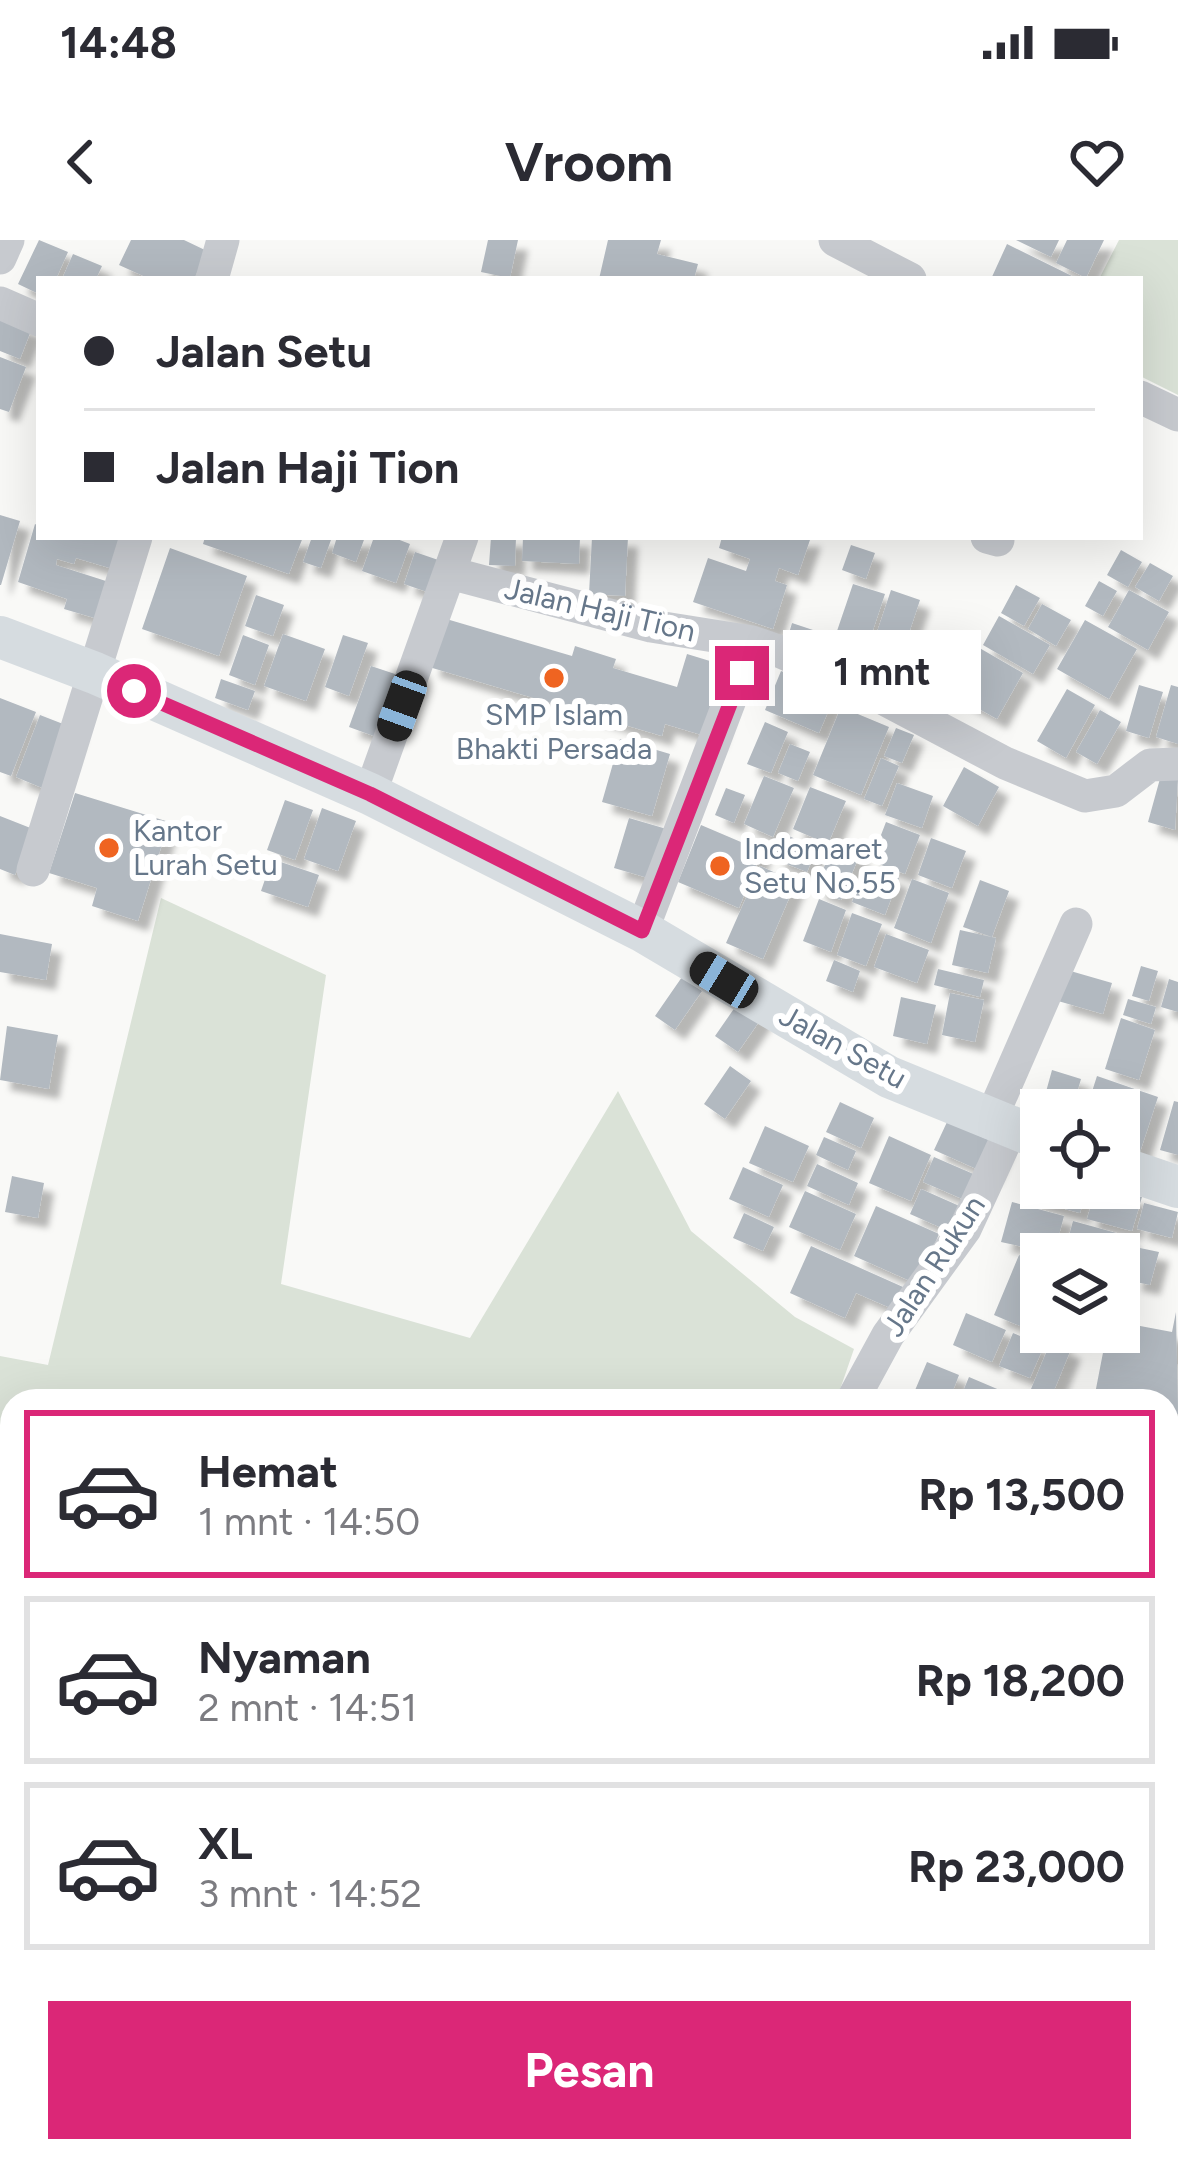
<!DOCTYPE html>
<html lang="id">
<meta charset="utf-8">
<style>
:root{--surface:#fff;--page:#f7f7f7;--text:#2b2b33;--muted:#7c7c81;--line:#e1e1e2;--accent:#db2777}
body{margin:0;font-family:Figtree,sans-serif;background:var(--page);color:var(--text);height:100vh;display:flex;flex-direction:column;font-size:45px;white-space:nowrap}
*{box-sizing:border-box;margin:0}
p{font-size:39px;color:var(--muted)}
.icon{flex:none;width:66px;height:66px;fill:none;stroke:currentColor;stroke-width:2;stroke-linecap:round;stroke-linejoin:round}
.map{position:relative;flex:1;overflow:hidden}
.details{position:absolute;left:0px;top:1149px;width:1179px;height:774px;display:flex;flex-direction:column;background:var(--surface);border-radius:36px 36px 0 0;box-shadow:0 12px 48px #0002}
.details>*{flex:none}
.banner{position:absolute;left:36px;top:36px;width:1107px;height:264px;border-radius:0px;box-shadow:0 12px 48px #0002;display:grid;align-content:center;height:264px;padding:0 48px;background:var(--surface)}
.tools{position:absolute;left:1020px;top:849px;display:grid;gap:24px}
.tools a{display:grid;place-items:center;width:120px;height:120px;border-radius:0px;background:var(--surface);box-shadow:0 12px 48px #0002;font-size:60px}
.end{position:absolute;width:54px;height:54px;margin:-27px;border:15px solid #db2777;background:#fff;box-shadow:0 0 0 6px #fff}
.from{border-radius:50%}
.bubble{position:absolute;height:84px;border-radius:0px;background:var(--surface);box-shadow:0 12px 48px #0002;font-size:39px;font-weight:700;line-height:84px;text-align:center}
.car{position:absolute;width:36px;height:72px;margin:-36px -18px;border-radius:15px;box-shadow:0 0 9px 3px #0007;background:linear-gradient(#222 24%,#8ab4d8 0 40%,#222 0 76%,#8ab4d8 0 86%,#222 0)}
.banner b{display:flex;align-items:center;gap:42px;height:114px;font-size:45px}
.banner b+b{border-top:3px solid var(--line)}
.banner i{width:30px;height:30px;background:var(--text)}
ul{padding:21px 0 0;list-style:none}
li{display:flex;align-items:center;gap:36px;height:168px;margin:0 24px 18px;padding:0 24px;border:6px solid var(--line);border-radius:0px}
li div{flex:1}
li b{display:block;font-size:45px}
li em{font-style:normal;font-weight:700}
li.selected{border-color:var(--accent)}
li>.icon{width:108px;height:108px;stroke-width:1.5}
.cta{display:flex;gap:24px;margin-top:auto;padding:24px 48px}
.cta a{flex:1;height:138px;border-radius:0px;background:var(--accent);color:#fff;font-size:48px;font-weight:700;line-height:138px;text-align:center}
.status{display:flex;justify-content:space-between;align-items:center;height:84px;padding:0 60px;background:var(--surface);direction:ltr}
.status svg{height:33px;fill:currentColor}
header{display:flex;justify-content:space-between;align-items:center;height:156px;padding:0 48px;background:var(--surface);font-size:54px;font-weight:700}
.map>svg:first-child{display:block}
.green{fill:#dae2d7}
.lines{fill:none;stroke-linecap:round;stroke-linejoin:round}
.river{stroke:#c6ced4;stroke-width:57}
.building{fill:#b2b9c0;filter:url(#shadow)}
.minor{stroke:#c7cacf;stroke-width:33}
.major{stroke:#d6dce0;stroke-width:42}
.route{stroke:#db2777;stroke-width:15}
.poi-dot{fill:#ef6421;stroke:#fff;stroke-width:4.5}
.labels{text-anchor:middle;stroke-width:12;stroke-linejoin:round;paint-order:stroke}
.street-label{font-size:30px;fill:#66778a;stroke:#fff}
.poi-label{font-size:30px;fill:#66778a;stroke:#fff;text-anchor:start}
</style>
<div class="status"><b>14:48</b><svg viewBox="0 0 49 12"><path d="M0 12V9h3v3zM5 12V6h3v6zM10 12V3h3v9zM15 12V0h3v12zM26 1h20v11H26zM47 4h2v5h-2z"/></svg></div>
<header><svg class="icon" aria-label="back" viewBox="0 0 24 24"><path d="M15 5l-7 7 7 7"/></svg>Vroom<svg class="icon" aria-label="heart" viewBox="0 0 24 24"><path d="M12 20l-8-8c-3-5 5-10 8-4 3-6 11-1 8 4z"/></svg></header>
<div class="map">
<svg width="1178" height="1923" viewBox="0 0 1178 1923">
<defs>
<filter id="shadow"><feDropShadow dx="10" dy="10" stdDeviation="3" flood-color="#0004"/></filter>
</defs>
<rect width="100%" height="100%" fill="#f9f9f7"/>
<path class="green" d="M1119 0H1178V155L1140 136V39H1099Z
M161 658 326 735 281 1044 470 1098 618 851 691 991 795 1077 854 1109 836 1161H12V1407H0V1116L48 1125Z"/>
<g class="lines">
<path class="river" d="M0 1427 12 1429
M1167 1581 1178 1577"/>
</g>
<path class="building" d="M39 0 68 12 56 39H39V54L18 44Z
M131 0H184L207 11 194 39H150L119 25Z
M488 0H518L510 38 481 32Z
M608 0H661L657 14 698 24 694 39H599Z
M1016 0H1059L1051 17Z
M1067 0H1104L1086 38 1056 23Z
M1007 4 1078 39H991Z
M73 14 102 26 96 39H62Z
M0 76 32 88 20 119 0 111Z
M0 117 26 127 9 172 0 169Z
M0 275 20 281 1 345H0Z
M35 284 39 286V297H122L113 329 76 318 74 324 57 319 56 325 109 342 98 379 64 369 67 359 18 342Z
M205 297H303L289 334 203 304Z
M312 297H332L321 328 303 322Z
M337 297H365L356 322 332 313Z
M374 297H392L410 304 396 343 362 331Z
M491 297H516L515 326 489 325Z
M523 297H580L579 324 522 321Z
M592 297H628L625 356 589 354Z
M722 297H811L798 335 779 328 775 341 787 345 773 389 693 362 708 318 746 331 750 319 719 308Z
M851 305 875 313 866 339 842 330Z
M170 308 247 336 219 416 142 389Z
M1121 310 1142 322 1128 347 1107 335Z
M415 312 447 323 436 355 404 344Z
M1150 323 1173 336 1159 361 1135 347Z
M1099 341 1117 351 1103 376 1085 366Z
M853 344 885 354 869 402 837 391Z
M1016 345 1040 358 1024 386 1001 373Z
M891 350 920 360 900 420 871 410Z
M1129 350 1169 372 1148 410 1108 387Z
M256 355 284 365 273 396 245 386Z
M1042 364 1071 380 1056 406 1028 389Z
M999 376 1050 405 1033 434 983 405Z
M443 378 572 416 575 406 616 419 613 428 677 447 687 414 736 429 715 499 665 484 662 496 429 427Z
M1085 380 1137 409 1109 459 1057 429Z
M792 383 825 394 819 411 787 400Z
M283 394 325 409 306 461 264 446Z
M243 395 269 405 255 445 229 435Z
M343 395 368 403 349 456 325 447Z
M915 405 941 414 925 461 899 453Z
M976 406 1023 433 997 479 949 452Z
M371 426 404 437 382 499 349 487Z
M781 431 836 453 819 493 765 470Z
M221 439 255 451 248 470 215 458Z
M1139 445 1163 452 1149 498 1126 491Z
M1171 445 1178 447V504L1156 497Z
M1067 449 1095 465 1066 518 1037 501Z
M0 458 36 472 11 536 0 532Z
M841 467 889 487 861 555 813 535Z
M1100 470 1121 482 1097 524 1076 512Z
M40 475 76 489 52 552 16 537Z
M765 482 788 492 771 533 747 524Z
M896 488 914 495 902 523 884 516Z
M620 499 670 514 652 576 602 562Z
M790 504 810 512 798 541 778 533Z
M881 518 899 526 882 566 864 559Z
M964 527 999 547 978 586 943 566Z
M1161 535 1178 540 1175 590 1148 582Z
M764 536 794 548 773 597 744 584Z
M897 543 933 556 922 588 885 575Z
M810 547 846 561 828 604 793 589Z
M726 548 745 555 734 583 715 575Z
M75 553 169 582 138 681 92 666 97 648 49 633Z
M285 560 313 570 295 620 267 610Z
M322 568 356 581 338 631 304 619Z
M0 576 33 589 15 635 0 629Z
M629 578 670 590 655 640 614 628Z
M886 582 920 595 905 634 871 621Z
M701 585 762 611 739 668 678 642Z
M784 594 817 608 807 632 774 619Z
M931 598 966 611 952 648 918 635Z
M834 603 860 614 841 660 815 649Z
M272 619 319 635 308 667 261 651Z
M760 626 796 642 763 719 726 703Z
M865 626 899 638 885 675 852 662Z
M912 639 949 653 931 703 894 688Z
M980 640 1009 651 992 697 963 687Z
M819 659 846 670 831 712 803 701Z
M852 673 882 684 866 726 837 715Z
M960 690 996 698 988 733 952 725Z
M0 694 52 704 46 740 0 732Z
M886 694 929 710 917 743 874 727Z
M834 720 860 731 853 752 826 741Z
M1141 726 1158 731 1149 761 1132 756Z
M938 729 984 740 980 757 934 745Z
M1067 730 1112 743 1103 774 1058 761Z
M682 737 702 751 675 790 655 776Z
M1169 739 1178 742V772L1161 767Z
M950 753 984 760 975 802 942 795Z
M901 757 936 765 927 804 893 796Z
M1128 759 1156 767 1151 784 1123 775Z
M740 760 763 776 738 812 715 796Z
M1121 778 1155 790 1139 840 1105 829Z
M7 786 58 795 49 849 0 840Z
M730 826 751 841 725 879 704 864Z
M1052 830 1081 839 1072 870H1041Z
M1097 836 1158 857 1135 927 1119 921V870H1086Z
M1174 861 1178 862V915L1160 910Z
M840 862 874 878 861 908 826 892Z
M947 882 1003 906 990 935 934 910Z
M765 886 809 906 793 942 749 923Z
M889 896 931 915 911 961 869 943Z
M824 897 856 911 848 930 816 915Z
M934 917 985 939 974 964 923 942Z
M817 924 858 943 849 965 807 946Z
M1036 925 1041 927V948H1087L1080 973 1027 959Z
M743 927 783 945 769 977 729 959Z
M12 936 44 943 38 978 5 972Z
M1096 948 1142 957 1132 991 1087 979Z
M921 949 964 968 953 993 910 974Z
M805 951 856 974 840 1010 789 987Z
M1012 962 1064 976 1054 1014 1001 1002Z
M1144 963 1178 972 1172 998 1137 989Z
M876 966 939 994 917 1044 854 1016Z
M744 973 774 987 763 1011 733 998Z
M1073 981 1131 997 1120 1038 1119 1014H1064Z
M811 1006 912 1051 902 1073 856 1053 845 1078 790 1053Z
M1140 1008 1159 1012 1150 1045 1131 1041Z
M1019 1015 1041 1024V1092H1065L1060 1103 994 1075Z
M1176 1072 1178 1174 1167 1172V1161L1094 1159 1107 1092H1119V1082L1172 1092Z
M966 1073 1006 1090 992 1122 953 1105Z
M1013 1093 1044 1106 1030 1138 999 1126Z
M1051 1101 1071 1109 1051 1158 1031 1149Z
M927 1122 959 1135 949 1161H928L913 1155Z
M969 1137 1009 1154 1007 1161H959Z
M27 1911H64L62 1923H26Z
M83 1911H152L154 1923H84Z
M209 1911H241L248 1913 245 1923H206Z
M660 1911H701L725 1917 723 1923H657Z
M781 1911H845L842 1923H779Z"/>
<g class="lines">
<path class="minor" d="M835 0 910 39
M0 18 8 0
M212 39 223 0
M0 63 39 80
M1140 157 1178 175
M987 297 998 300
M450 333 651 386 752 402 781 412 867 450 1005 523 1085 556 1116 551 1150 525 1178 524
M370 554 462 297
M33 630 136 297
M642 691 752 402
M990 881 1076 684
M852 1161 888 1095 965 989 1011 889
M0 1524 9 1485
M1167 1782 1178 1784
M464 1911 527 1923
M75 1912V1923
M288 1923 293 1911
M602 1923 605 1911
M740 1923 743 1911
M1135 1923 1137 1911"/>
<path class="major" d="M0 397 95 433 370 554 642 691 889 837 1041 899
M1119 927 1178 947"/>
</g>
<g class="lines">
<path class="route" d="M134 451 370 554 642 691 742 433"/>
</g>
<g class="poi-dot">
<circle cx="554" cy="438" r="12"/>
<circle cx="109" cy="608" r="12"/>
<circle cx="720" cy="626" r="12"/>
</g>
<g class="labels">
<g class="street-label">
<text transform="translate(600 370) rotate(13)" y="10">Jalan Haji Tion</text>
<text transform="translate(843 807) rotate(29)" y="10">Jalan Setu</text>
<text transform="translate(934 1026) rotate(-57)" y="10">Jalan Rukun</text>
</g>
<g class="poi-label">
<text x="554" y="485" text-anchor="middle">SMP Islam<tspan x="554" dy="34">Bhakti Persada</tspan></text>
<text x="133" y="601">Kantor<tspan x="133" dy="34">Lurah Setu</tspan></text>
<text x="744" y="619">Indomaret<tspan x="744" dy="34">Setu No.55</tspan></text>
</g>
</g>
</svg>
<div class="tools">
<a><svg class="icon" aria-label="locate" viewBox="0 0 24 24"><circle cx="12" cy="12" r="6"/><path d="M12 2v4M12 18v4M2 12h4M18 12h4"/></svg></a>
<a><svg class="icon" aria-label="layers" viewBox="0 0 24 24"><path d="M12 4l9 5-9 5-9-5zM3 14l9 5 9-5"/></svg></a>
</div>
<i class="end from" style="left:134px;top:451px"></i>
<i class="end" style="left:742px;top:433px"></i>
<div class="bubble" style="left:783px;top:390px;width:198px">1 mnt</div>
<i class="car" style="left:402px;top:466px;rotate:200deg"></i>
<i class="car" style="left:724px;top:740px;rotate:301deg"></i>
<div class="banner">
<b><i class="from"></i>Jalan Setu</b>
<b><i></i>Jalan Haji Tion</b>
</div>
<section class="details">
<ul>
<li class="selected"><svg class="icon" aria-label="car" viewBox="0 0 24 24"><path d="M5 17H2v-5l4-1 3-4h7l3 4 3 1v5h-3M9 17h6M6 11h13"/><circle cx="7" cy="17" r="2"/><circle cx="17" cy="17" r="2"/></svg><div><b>Hemat</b><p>1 mnt · 14:50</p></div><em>Rp 13,500</em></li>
<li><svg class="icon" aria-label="car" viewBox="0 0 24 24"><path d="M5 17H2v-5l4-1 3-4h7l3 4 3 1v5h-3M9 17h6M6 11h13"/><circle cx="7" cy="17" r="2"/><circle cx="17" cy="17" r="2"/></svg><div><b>Nyaman</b><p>2 mnt · 14:51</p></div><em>Rp 18,200</em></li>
<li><svg class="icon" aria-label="car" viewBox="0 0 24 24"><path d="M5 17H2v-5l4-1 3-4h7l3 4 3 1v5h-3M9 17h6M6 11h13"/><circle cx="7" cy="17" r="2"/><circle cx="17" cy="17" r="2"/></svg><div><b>XL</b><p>3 mnt · 14:52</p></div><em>Rp 23,000</em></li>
</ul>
<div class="cta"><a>Pesan</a></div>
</section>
</div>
